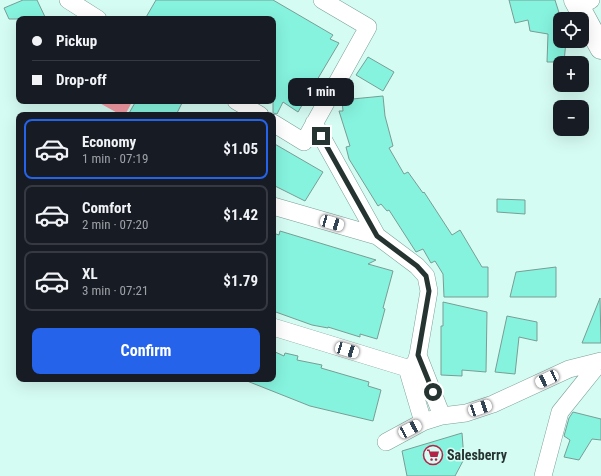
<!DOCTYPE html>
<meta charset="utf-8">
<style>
:root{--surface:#171b24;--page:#242831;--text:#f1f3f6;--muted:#9ea1a6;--line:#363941;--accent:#2563eb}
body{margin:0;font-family:"Roboto Condensed",sans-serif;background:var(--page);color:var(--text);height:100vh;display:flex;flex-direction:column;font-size:15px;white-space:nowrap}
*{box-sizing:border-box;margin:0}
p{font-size:13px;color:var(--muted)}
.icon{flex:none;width:22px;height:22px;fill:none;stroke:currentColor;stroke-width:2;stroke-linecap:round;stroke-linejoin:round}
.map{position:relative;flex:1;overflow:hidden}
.side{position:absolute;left:16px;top:112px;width:260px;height:270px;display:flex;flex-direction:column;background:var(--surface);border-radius:8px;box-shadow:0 4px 16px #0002}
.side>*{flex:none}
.top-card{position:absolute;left:16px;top:16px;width:260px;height:88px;border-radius:8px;box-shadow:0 4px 16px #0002;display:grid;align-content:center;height:88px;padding:0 16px;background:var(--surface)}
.buttons{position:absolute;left:553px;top:12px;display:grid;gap:8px}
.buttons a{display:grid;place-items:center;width:36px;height:36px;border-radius:8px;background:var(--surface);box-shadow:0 4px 16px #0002;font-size:20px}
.end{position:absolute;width:18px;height:18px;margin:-9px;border:5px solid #253431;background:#fff;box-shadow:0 0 0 2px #fff}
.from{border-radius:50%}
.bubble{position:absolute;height:28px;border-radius:8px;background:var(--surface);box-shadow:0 4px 16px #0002;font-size:13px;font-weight:700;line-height:28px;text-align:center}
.car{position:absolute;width:12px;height:24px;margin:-12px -6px;border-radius:5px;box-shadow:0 0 3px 1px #0007;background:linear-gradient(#fff 24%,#345 0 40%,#fff 0 76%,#345 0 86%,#fff 0)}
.top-card b{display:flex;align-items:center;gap:14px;height:38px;font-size:15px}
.top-card b+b{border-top:1px solid var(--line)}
.top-card i{width:10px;height:10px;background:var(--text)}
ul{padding:7px 0 0;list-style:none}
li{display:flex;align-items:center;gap:12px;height:60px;margin:0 8px 6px;padding:0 8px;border:2px solid var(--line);border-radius:8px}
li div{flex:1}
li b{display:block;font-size:15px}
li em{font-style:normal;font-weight:700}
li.selected{border-color:var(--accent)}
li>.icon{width:36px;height:36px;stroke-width:1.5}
.action{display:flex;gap:8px;margin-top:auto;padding:8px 16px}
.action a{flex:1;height:46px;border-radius:8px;background:var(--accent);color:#fff;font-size:16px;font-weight:700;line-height:46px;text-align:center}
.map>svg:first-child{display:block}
.water{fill:#f29aa3}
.building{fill:#86f3de;stroke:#799d95}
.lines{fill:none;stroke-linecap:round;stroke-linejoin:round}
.minor-casing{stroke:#7a9e96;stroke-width:18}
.primary-casing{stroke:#7a9e96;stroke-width:23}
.minor{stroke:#fff;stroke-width:17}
.primary{stroke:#fff;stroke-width:22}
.route{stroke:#253431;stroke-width:5}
.labels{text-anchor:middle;stroke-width:3;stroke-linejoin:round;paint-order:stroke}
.poi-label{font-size:14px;font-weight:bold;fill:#253431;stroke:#d5fcf3;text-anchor:start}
</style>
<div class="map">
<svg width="601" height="476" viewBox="0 0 601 476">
<rect width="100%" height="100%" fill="#d5fcf3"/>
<path class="water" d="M96 101H129L132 102 125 115H121Z"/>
<path class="building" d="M23 0H37L46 19H9L4 8Z
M156 0H273L333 35 330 39 339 43 298 112 283 102 277 114 273 113V19H145Z
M509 0H555L561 19 560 41H566L564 62H547L548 34 530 31 528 20 515 23Z
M368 57 394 72 383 91 356 75Z
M383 96 385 116 393 146 389 148 404 174 408 172 423 193 424 192 452 235 460 230 482 267H488V297H444L443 274 435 261 431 263 423 249 416 252 389 210 387 211 381 204 378 206 349 159 346 147 350 146 339 111H343L342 100Z
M136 101H183L176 115H128Z
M273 143 323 172 305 201 273 185Z
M497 199 525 200V214L497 212Z
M280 231 376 260 368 264 393 271 383 308 385 309 377 339 360 334V337L328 327V328L312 325 273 311V233L279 235Z
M556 267V297H510L516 272Z
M600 298 601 343H582Z
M443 302 487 312 486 372 462 370V376L441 375V326H443Z
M507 316 537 322V341L519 337 515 374 495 372Z
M273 351 284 356 285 353 298 356 297 360 322 365 321 368 369 382 368 386 381 390 373 421 310 406 247 381V379H273Z
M573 412 601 419V440L592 439 579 460 564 457 570 440 564 436 569 418Z
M462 433 464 459 455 476H407L402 451Z"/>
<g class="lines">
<g class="minor-casing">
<path id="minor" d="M68 0 98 19
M578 7 591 0
M236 101 260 115
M273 123 304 142 368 27 322 0
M314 123 377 236
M273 206 377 236 417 266 426 276 429 291 418 355 415 364 407 368 273 327
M418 355 442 416
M407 368 423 422
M386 442 423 422 442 416 466 413 493 404 569 369 601 361
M543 476 560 412 601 361"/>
</g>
<g class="primary-casing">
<path id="primary" d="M575 0 601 48"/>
</g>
<use href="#minor" class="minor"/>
<use href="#primary" class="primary"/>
</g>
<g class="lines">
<path class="route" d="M321 136 377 236 417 266 426 276 429 291 418 355 433 392"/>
</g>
<defs>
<g id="supermarket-ring" transform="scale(1)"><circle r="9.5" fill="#d5fcf3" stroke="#b42247" stroke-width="1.5"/><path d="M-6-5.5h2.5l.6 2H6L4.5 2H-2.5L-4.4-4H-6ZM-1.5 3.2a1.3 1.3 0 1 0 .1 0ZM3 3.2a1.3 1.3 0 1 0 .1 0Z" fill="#b42247"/></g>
</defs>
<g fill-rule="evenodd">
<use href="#supermarket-ring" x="433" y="455"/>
</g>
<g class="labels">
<g class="poi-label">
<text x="447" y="460">Salesberry</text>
</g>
</g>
</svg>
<div class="buttons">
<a><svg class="icon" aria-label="locate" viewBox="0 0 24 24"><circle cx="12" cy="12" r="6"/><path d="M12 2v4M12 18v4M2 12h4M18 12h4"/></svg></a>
<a>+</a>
<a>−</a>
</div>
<i class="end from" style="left:433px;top:392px"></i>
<i class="end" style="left:321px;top:136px"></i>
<div class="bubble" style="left:288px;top:78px;width:66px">1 min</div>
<i class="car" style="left:332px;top:223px;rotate:106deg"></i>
<i class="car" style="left:347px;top:350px;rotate:107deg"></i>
<i class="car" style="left:547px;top:379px;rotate:245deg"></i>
<i class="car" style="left:480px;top:408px;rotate:71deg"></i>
<i class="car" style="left:410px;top:429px;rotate:62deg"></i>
<div class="top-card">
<b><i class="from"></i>Pickup</b>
<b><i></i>Drop-off</b>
</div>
<section class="side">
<ul>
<li class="selected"><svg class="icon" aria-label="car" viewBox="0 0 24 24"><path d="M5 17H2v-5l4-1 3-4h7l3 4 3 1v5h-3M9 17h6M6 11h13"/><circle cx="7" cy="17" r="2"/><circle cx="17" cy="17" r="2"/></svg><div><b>Economy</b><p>1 min · 07:19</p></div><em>$1.05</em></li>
<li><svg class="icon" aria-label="car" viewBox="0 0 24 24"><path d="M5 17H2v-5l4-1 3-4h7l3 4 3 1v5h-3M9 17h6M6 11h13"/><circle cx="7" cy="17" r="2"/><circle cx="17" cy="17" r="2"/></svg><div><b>Comfort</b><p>2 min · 07:20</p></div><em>$1.42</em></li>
<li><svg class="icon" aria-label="car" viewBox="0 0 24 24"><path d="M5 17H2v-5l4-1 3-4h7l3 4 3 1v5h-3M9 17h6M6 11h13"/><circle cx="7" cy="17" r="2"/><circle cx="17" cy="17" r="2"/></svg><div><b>XL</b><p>3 min · 07:21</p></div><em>$1.79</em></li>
</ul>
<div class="action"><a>Confirm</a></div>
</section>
</div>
